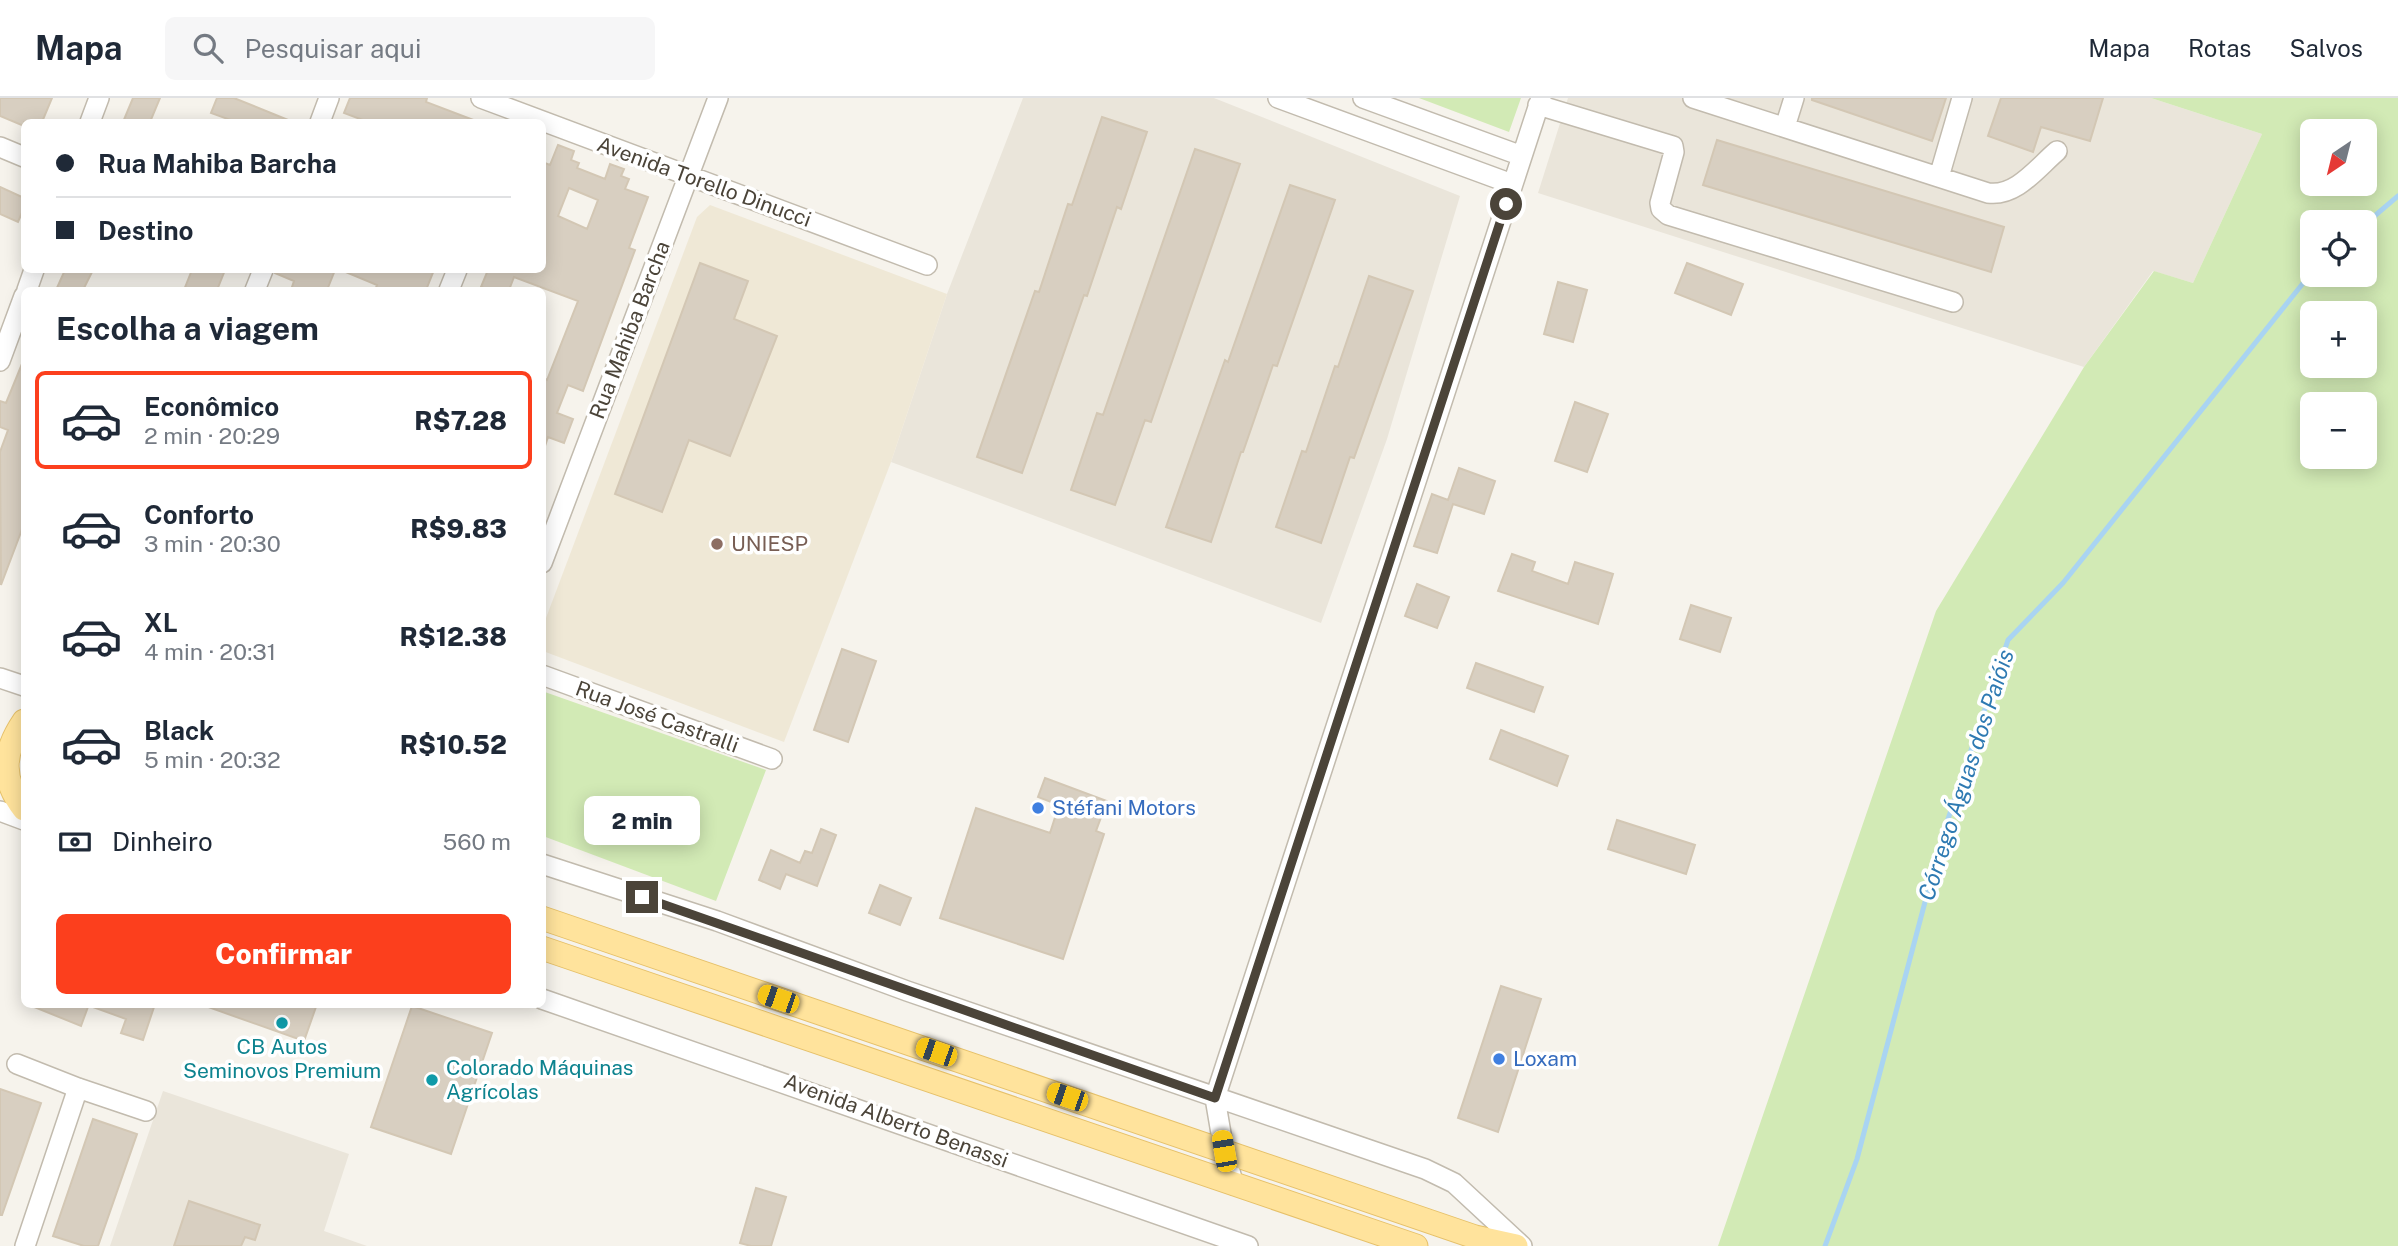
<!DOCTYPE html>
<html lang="pt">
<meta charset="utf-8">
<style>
:root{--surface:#fff;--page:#f6f6f7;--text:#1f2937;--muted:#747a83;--line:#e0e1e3;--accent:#fc3f1d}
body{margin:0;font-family:"Public Sans",sans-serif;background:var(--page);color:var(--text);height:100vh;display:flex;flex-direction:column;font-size:26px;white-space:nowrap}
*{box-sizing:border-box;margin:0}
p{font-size:23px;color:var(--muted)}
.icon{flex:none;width:38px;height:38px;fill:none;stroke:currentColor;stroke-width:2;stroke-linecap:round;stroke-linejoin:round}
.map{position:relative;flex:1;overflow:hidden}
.side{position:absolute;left:21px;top:189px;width:525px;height:721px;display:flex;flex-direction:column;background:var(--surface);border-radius:10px;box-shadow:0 4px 18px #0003}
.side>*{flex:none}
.top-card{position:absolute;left:21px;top:21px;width:525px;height:154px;border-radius:10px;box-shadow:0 4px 18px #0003;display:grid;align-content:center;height:154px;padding:0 35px;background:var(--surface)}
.needle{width:46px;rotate:215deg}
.tools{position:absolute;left:2300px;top:21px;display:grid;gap:14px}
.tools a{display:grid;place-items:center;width:77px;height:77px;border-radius:10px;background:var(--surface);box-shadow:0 4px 18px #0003;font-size:35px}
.end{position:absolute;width:32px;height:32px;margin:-16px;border:9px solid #4b4439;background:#fff;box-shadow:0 0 0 4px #fff}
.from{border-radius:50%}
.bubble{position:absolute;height:49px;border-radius:10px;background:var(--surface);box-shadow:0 4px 18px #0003;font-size:23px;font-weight:800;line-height:49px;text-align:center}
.car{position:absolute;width:21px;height:42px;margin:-21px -10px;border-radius:9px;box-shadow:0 0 5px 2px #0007;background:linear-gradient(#f5c518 24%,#345 0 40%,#f5c518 0 76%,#345 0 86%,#f5c518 0)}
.top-card b{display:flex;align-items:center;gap:24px;height:66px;font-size:26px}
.top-card b+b{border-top:2px solid var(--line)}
.top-card i{width:18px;height:18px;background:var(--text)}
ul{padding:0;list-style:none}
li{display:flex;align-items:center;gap:21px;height:98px;margin:0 14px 10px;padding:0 21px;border:4px solid transparent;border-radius:10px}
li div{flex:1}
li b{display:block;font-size:26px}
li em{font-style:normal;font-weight:800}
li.selected{border-color:var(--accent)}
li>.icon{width:63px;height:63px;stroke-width:1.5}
h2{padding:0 35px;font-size:32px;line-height:84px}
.pay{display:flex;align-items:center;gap:18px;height:77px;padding:0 35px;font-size:26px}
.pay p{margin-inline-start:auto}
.cta{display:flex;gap:14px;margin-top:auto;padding:14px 35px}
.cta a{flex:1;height:80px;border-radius:10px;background:var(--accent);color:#fff;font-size:28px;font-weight:800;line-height:80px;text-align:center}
header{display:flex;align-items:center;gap:42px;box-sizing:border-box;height:98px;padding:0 35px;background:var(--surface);border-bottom:2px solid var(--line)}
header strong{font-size:33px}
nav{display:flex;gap:38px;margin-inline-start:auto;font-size:24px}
.search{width:490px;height:63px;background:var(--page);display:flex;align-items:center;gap:18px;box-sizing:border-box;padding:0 24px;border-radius:10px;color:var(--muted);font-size:26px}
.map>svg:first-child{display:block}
.residential{fill:#eae5da}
.education{fill:#efe8d6}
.green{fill:#d2eab5;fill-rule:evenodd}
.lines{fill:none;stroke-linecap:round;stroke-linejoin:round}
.stream{stroke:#a9d4f2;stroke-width:5}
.building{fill:#d8cfc1;stroke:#d3c7b4;stroke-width:2;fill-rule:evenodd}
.minor-casing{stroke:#c2bbae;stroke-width:22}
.major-casing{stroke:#e6c16a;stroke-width:25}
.minor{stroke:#fff;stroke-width:19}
.major{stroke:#ffe39c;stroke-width:23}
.route{stroke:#4b4439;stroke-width:9}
.education-dot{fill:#8d6e63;stroke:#fff;stroke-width:2.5}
.shop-dot{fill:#3f7fe0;stroke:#fff;stroke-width:2.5}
.culture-dot{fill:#0f9aa8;stroke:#fff;stroke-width:2.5}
.labels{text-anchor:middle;stroke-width:7;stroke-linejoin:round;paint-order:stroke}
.street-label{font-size:21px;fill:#4b4439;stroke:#fff}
.education-label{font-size:21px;fill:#785e54;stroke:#fff;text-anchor:start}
.shop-label{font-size:21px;fill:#366cbe;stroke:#fff;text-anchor:start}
.culture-label{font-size:21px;fill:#0d838f;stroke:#fff}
.water-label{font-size:23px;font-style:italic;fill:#2e7ab2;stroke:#fff}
</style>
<header>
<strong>Mapa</strong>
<div class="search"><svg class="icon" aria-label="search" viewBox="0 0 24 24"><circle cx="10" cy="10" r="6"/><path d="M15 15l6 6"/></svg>Pesquisar aqui</div>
<nav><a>Mapa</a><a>Rotas</a><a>Salvos</a></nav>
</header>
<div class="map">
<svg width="2398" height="1148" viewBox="0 0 2398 1148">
<rect width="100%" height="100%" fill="#f6f3ec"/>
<path class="residential" d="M1023 0H1214L1460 98 1387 341 1321 525 891 364 947 196Z
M1568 0H2151L2262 36 2193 185 2153 173 2084 269 1538 95Z
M163 993 349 1056 324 1133 367 1148H110Z"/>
<path class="education" d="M710 107 947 196 891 364 784 644 543 553V528L697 119Z"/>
<path class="green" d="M1419 0H1521L1509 34Z
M2151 0H2398V1148H1718L1936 513 2084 269 2154 173 2193 185 2262 36ZM2312 33H2364V86H2312ZM2312 124H2364V177H2312ZM2312 215H2364V268H2312ZM2312 306H2364V359H2312Z
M542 593 766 672 716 803 543 738Z"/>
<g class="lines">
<path class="stream" d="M2364 127 2398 98
M1825 1148 1857 1061 1943 736 2008 542 2063 485 2312 174"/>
</g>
<path class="building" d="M0 0H52L42 24H24V28L0 18Z
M133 0H160L150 24H123Z
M217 0H234L293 24H236L211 15Z
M350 0H427L426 4 476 23V24H368L344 15Z
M1812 0H1946L1932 43 1812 2Z
M2001 0H2103L2090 43 2041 29 2033 54 1988 38Z
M1102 19 1147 34 1121 111 1117 109 1087 198 1084 197 1022 375 977 359 1035 193 1039 194 1068 106 1072 107Z
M1717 42 2004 129 1991 174 1703 87Z
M558 47 574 53 571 62 579 65 577 70 605 81 610 66 624 71 621 78 629 81 625 91 648 99 629 150 635 152 583 293 568 287 557 315 573 321 564 345 548 339 544 351 542 280 547 282 578 203 514 179 509 192H489L481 189 488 172H542V64L550 67ZM569 90 598 102 587 131 558 118Z
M1195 51 1240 66 1151 324 1145 322 1115 407 1071 392 1097 315 1103 317Z
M1290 87 1335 102 1277 268 1273 267 1243 354H1241L1211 444 1166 429 1225 262 1228 264Z
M0 89 24 100V110L18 124 0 116Z
M700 165 748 183 734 221 777 238 730 358 689 342 662 414 615 396Z
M1687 165 1743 186 1731 217 1675 195Z
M65 172H93L83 192H56Z
M192 172H225L217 192H184Z
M275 172H335L327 192H291L294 183 275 175Z
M341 172H434L426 192H375L377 187Z
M1369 178 1413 193 1354 360 1350 359 1321 445 1276 429 1302 353 1306 354 1335 268 1338 269Z
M1558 184 1587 192 1573 244 1544 236Z
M24 261V426L1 487 0 354 8 332 0 329V303L6 305Z
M1575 304 1608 316 1587 374 1555 363Z
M1459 370 1495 383 1484 416 1453 406 1437 455 1414 448 1432 396 1448 402Z
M1512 456 1535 464 1532 473 1568 486 1575 464 1613 476 1598 526 1498 493Z
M1417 486 1449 499 1437 530 1405 518Z
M1691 507 1731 520 1720 554 1680 541Z
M842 551 876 563 848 644 814 632Z
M1476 565 1543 589 1534 614 1467 590Z
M1501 632 1568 658 1557 688 1490 661Z
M1045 680 1107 703 1096 733 1104 736 1063 861 940 820 976 710 1050 735 1059 707 1038 699Z
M1617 722 1695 747 1686 776 1608 751Z
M821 731 836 737 817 788 786 776 780 791 759 782 771 752 800 765 805 753 812 755Z
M880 787 911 800 900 827 869 815Z
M1501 888 1541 901 1498 1034 1458 1020Z
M27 906H89L81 928Z
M91 906H155L143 942 121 935 126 921 90 908Z
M209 906H317L304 943 208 909Z
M412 908 492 935 451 1056 371 1029Z
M0 991 41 1005 2 1117H0Z
M93 1021 137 1036 98 1148H84L53 1138Z
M756 1090 786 1099 771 1148H751L740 1145Z
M189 1103 260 1127 255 1142 245 1139 241 1148H174Z"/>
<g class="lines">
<g class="minor-casing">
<path id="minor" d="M481 0 927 167
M1278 0 1512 86
M1363 0 1522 58
M1693 0 1988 95C2016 99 2037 70 2057 53
M1538 7 1673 48 1674 54 1660 105 1661 111 1668 117 1953 204
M90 24 99 0
M320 24 329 0
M1785 29 1794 0
M0 49 24 59
M1939 79 1962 0
M27 192 34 172
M255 192 263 172
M449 192 457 172
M0 263 24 198
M542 465 718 0
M542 577 772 661
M0 580 24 588
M0 713 24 722
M542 766 717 823 907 893 1425 1071 1454 1085 1522 1148
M542 901 1248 1148
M17 966 78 990 146 1013
M1234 1087 1224 1053 1215 1000 1541 0
M25 1148 78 990"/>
</g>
<g class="major-casing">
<path id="major" d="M24 623C3 654 0 680 24 711
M542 820 1475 1139 1516 1148
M542 850 1416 1148"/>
</g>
<use href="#minor" class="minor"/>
<use href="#major" class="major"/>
</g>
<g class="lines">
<path class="route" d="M642 799 1215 1000 1506 106"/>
</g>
<circle class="education-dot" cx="717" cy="446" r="7"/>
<g class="shop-dot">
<circle cx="1038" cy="710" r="7"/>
<circle cx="1499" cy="961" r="7"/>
</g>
<g class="culture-dot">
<circle cx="282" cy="925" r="7"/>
<circle cx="432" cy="982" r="7"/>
</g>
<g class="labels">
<g class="street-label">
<text transform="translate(704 84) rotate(20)" y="7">Avenida Torello Dinucci</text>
<text transform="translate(630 232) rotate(-69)" y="7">Rua Mahiba Barcha</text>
<text transform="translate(657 619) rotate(20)" y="7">Rua José Castralli</text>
<text transform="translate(896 1023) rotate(20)" y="7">Avenida Alberto Benassi</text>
</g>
<g class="education-label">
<text x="731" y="453">UNIESP</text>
</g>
<g class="shop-label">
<text x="1052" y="717">Stéfani Motors</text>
<text x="1513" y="968">Loxam</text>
</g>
<g class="culture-label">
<text x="282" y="956">CB Autos<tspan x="282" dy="24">Seminovos Premium</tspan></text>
<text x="446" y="977" text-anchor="start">Colorado Máquinas<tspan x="446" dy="24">Agrícolas</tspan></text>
</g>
<g class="water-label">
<text transform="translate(1966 677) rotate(-72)" y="8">Córrego Águas dos Paióis</text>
</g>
</g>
</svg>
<div class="tools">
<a><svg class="needle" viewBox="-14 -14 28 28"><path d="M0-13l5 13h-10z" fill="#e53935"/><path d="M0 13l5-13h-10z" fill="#747a83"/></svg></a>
<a><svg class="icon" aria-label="locate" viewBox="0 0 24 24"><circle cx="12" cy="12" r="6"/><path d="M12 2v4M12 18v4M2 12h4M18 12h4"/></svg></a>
<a>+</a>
<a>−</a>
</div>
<i class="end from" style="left:1506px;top:106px"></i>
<i class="end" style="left:642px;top:799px"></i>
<div class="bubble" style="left:584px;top:698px;width:116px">2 min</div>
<i class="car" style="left:778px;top:901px;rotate:289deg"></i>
<i class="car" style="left:936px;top:954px;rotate:289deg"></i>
<i class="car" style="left:1067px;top:999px;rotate:289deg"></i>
<i class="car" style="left:1224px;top:1053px;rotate:350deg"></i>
<div class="top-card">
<b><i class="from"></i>Rua Mahiba Barcha</b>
<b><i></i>Destino</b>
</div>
<section class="side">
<h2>Escolha a viagem</h2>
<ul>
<li class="selected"><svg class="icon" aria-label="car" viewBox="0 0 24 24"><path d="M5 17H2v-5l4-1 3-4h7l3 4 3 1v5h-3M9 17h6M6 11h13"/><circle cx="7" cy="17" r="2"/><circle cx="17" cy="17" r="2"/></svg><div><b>Econômico</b><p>2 min · 20:29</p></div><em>R$7.28</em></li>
<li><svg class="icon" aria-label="car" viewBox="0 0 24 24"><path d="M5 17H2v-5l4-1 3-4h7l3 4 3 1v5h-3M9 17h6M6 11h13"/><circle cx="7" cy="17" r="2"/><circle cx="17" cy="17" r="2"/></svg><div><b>Conforto</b><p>3 min · 20:30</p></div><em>R$9.83</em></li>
<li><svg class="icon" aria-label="car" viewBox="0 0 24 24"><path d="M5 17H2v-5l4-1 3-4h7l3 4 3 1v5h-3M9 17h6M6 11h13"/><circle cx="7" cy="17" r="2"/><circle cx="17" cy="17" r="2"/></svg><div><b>XL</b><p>4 min · 20:31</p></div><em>R$12.38</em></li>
<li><svg class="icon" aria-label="car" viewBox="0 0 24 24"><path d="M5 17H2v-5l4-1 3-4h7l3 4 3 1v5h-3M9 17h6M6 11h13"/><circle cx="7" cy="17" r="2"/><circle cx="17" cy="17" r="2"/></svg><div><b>Black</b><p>5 min · 20:32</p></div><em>R$10.52</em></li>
</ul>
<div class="pay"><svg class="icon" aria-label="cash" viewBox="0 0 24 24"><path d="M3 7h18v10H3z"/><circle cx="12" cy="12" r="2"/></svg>Dinheiro<p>560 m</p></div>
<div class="cta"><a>Confirmar</a></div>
</section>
</div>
